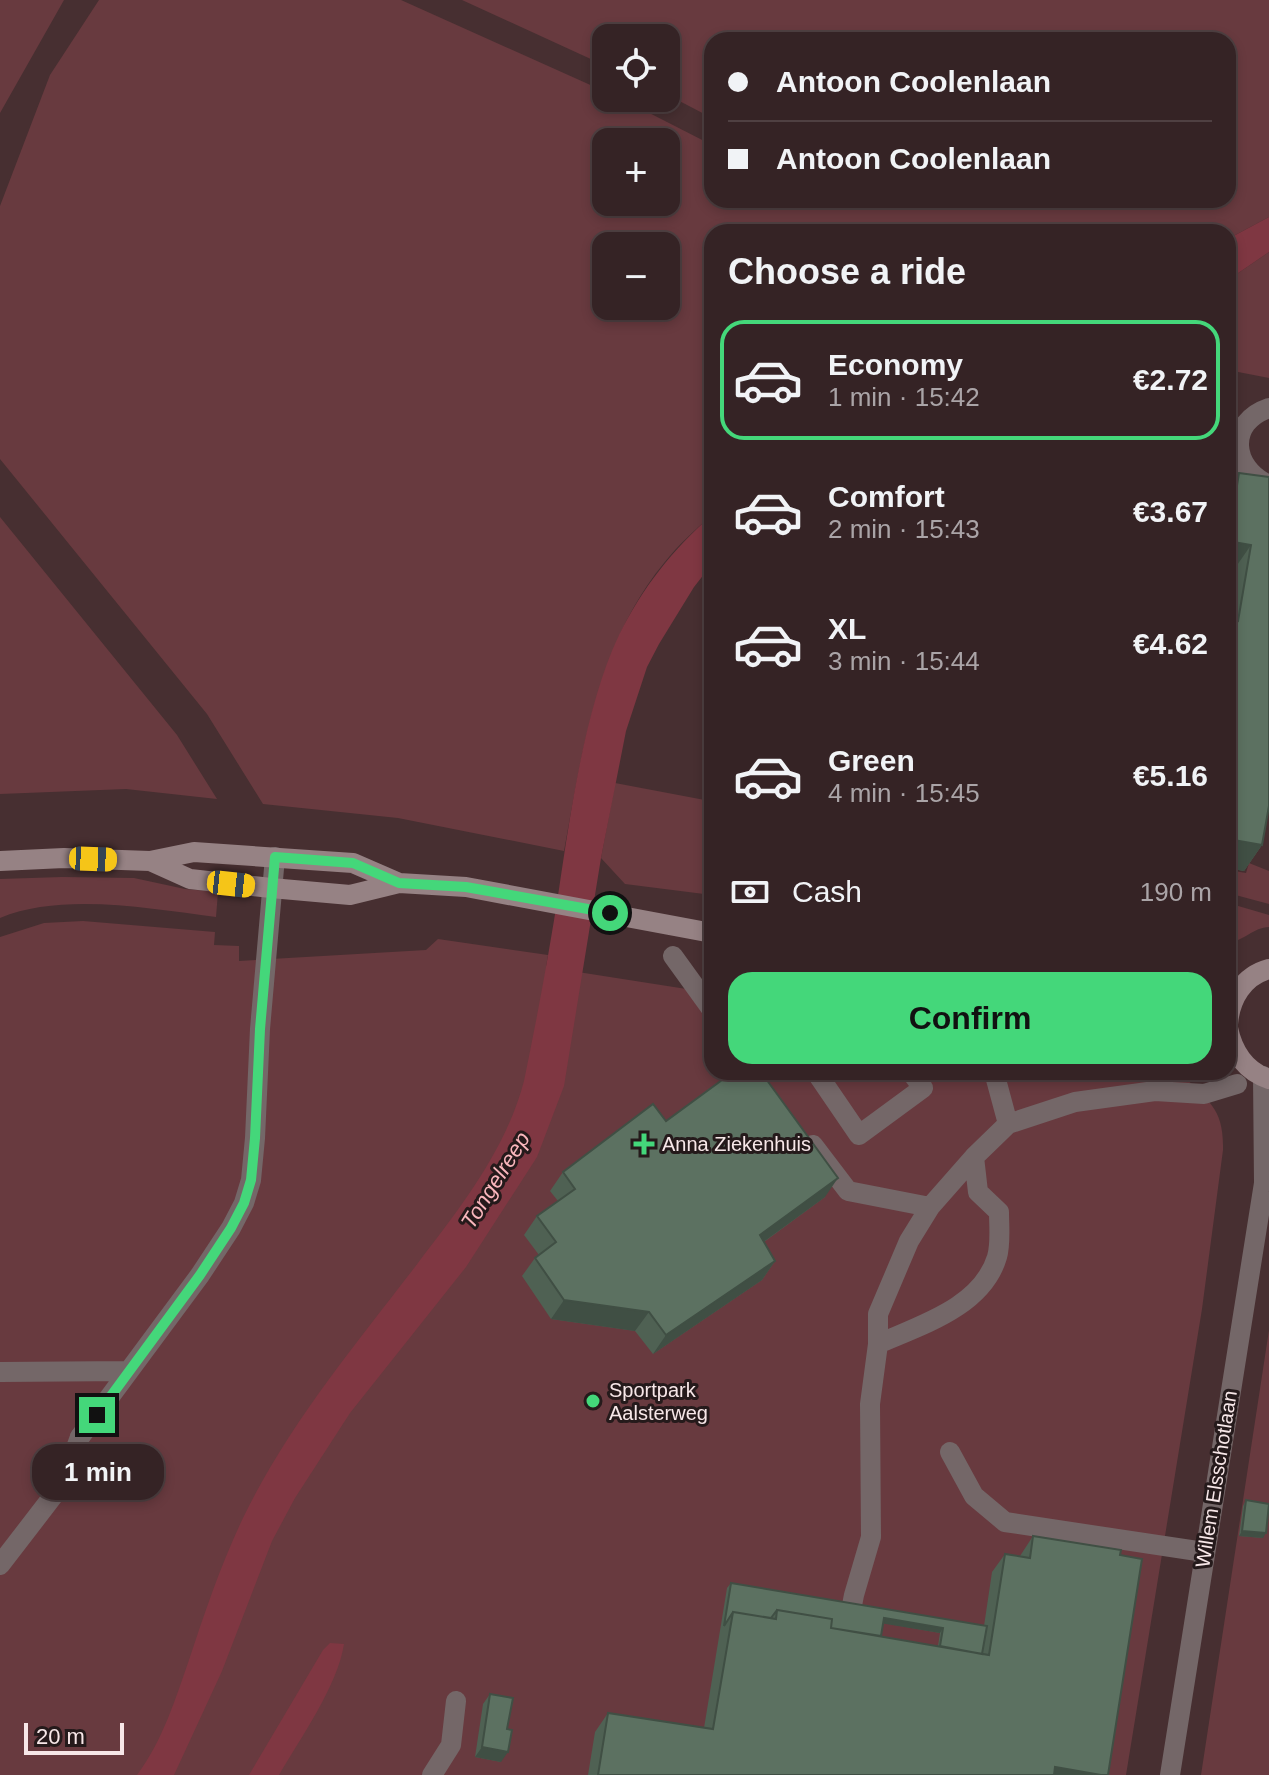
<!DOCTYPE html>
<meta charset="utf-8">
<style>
:root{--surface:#352325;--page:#3d2b2d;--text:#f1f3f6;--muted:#aaa4a7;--line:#4f4042;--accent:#44d77a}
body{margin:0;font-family:Helvetica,sans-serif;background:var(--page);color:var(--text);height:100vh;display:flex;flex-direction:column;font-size:30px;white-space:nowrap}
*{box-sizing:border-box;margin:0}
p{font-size:26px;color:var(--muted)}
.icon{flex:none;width:44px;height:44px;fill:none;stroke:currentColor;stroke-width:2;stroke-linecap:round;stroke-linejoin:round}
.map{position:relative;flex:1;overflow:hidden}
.details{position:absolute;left:704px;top:224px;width:532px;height:856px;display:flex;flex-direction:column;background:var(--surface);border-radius:24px;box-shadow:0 4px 12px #0003,0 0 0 2px var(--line)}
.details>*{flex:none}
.banner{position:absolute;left:704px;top:32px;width:532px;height:176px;border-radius:24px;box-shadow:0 4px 12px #0003,0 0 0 2px var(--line);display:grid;align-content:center;height:176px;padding:0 24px;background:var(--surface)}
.controls{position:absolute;left:592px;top:24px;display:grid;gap:16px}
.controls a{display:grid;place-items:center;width:88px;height:88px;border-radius:16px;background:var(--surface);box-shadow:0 4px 12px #0003,0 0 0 2px var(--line);font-size:40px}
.scale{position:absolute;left:24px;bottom:20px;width:100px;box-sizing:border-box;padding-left:8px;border:4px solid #f7e7e8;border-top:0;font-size:22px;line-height:28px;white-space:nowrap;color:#f7e7e8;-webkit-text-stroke:6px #251a1b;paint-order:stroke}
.end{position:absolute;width:36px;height:36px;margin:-18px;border:10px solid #44d77a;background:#111;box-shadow:0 0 0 4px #111}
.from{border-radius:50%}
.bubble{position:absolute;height:56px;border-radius:24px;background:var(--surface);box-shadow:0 4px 12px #0003,0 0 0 2px var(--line);font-size:26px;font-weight:700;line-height:56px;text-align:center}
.car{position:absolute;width:24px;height:48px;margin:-24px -12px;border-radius:10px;box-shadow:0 0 6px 2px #0007;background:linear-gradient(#f5c518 24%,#345 0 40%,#f5c518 0 76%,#345 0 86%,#f5c518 0)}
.banner b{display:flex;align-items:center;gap:28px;height:76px;font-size:30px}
.banner b+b{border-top:2px solid var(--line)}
.banner i{width:20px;height:20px;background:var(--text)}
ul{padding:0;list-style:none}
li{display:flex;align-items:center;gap:24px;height:120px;margin:0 16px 12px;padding:0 8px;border:4px solid transparent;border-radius:24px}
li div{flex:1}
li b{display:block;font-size:30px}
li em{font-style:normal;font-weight:700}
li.active{border-color:var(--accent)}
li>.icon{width:72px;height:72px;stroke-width:1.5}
h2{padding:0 24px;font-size:36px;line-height:96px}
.pay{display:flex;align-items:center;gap:20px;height:88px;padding:0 24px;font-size:30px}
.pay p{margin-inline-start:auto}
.cta{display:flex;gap:16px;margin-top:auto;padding:16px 24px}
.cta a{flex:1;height:92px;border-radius:24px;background:var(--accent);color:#111;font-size:32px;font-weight:700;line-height:92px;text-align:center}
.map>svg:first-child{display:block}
.green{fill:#683a3f;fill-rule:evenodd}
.water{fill:#7f3742}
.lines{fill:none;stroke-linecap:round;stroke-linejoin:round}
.lane{stroke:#746768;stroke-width:20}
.street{stroke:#746768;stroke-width:20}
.secondary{stroke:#968284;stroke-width:20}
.wall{fill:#4f6153;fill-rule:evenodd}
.shaded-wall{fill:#404f44}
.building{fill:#5c7161;stroke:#404f44;stroke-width:2}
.route{stroke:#44d77a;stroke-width:10}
.poi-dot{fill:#44d77a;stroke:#251a1b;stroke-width:3}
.labels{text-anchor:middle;stroke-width:6;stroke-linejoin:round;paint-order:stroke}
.poi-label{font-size:20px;fill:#f7e7e8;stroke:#251a1b;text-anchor:start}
.street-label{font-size:20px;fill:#f7e7e8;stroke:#251a1b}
.water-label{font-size:22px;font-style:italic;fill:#f9b6bc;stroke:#251a1b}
</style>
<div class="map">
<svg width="1269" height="1775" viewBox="0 0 1269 1775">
<rect width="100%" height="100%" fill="#472f31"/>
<path class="green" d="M0 0H64L0 113Z
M99 0H401L606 92V98H620L712 145V200H1228V40H712V118L666 94V38H606V66L462 0H1269V217L1228 239V232H712V515C695 530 678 545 664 563 598 643 582 752 564 851L398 818 263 804 207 714 0 459V206L50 75ZM606 142H666V202H606ZM606 246H666V306H606Z
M1269 252V378L1228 370V280Z
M0 517 177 735 217 799 126 789 0 794Z
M615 783 710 801 712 788V895L625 884 601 858Z
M1249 863 1269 871V904L1228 893V870L1246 873Z
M62 877 134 878 185 889 218 892 216 917C151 909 63 892 0 918V879Z
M1228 903 1269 915V927C1254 927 1243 942 1228 942Z
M83 921 215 932 214 945 239 946V961L426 950 438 939 548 955 546 967 712 993V1072H1180C1208 1102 1224 1107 1223 1150L1202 1309 1126 1775H0V937L44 923Z
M1269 1330V1775H1201Z"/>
<path class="water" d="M1269 217V252L1228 280V239Z
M712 515V564L694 587 659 644 647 667 626 731 601 858 564 1086 537 1157 466 1267 350 1413 295 1498 272 1541 222 1671 174 1775H137C163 1740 175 1700 189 1660 205 1612 221 1564 243 1518 288 1425 356 1344 418 1263 460 1208 506 1150 524 1081 537 1018 549 954 559 889 571 810 585 707 619 635 642 588 673 549 712 515Z
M330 1643 344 1644C338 1685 300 1739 279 1775H249L323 1650Z"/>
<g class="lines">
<path class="lane" d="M1269 408C1227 422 1231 468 1269 485
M816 1072 859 1135 923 1088 911 1072
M950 1452 974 1496 1005 1522 1204 1552
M0 1565 63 1483 80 1437
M432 1775 451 1745 456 1701"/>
<path class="street" d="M673 956 712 1010
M994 1072 1008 1124
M1263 1076 1264 1183
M813 1145 848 1191 930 1207 974 1157 1008 1124 1075 1102 1155 1091 1204 1094 1237 1084
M878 1344C921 1325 982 1307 997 1257 1001 1244 999 1226 999 1212L978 1192 974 1157
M0 1372 129 1371
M80 1437 200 1275 231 1228 244 1203 251 1180 255 1138 260 1029 275 857
M847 1631 854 1595 871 1537 870 1404 878 1344V1314L909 1241 930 1207
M1170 1775 1264 1183 1269 1168"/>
<path class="secondary" d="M0 861 64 858 150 861 194 852 353 863 399 883
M150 861 190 879 271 888 350 895 399 883 466 887 712 933
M1228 1024C1230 999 1243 976 1269 969
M1228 1028C1233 1052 1245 1071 1269 1079"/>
</g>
<path class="wall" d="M1239 473 1269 477 1267 816 1262 845 1244 871 1228 868V601L1233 571 1228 570V489Z
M666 1121 825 1197 764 1242 775 1261 762 1280 653 1354 635 1331 551 1319 522 1276 535 1258 539 1255 524 1235 537 1216 558 1201 550 1191 563 1172Z
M1246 1500 1263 1538 1239 1536 1243 1506Z
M1033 1536 1108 1775H588L595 1732 608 1713 704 1728 727 1588 731 1583 984 1626 992 1572 1005 1554 1020 1556ZM883 1623 940 1633 938 1646 881 1636Z
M490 1694 501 1762 475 1757 483 1704Z"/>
<path class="shaded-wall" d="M1228 541 1251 545 1233 571 1228 570Z
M1228 839 1262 845 1244 871 1228 868Z
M838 1178 825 1197 747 1254 760 1235Z
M775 1261 762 1280 653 1354 666 1335Z
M564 1300 649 1312 635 1331 551 1319Z
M1242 1531 1266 1533 1263 1538 1239 1536Z
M884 1618 943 1628 940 1633 880 1623Z
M482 1747 508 1752 501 1762 475 1757Z
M1055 1767 1101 1775H1050Z"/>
<path class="building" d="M1239 473 1269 477V806L1262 845 1228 839V626L1229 619 1238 621 1251 545 1228 541Z
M733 1072H761L838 1178 760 1235 775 1261 666 1335 649 1312 564 1300 535 1258 556 1242 537 1216 575 1189 563 1172 653 1104 666 1121Z
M1246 1500 1269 1504 1266 1533 1242 1531Z
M1033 1536 1121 1550 1120 1555 1142 1559 1108 1775H1101L1055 1767 1054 1775H598L608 1713 713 1729 733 1612 776 1619 777 1610 832 1619 831 1628 989 1655 1005 1554 1030 1558Z
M731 1583 987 1626 982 1654 940 1646 943 1628 884 1618 881 1636 831 1628 832 1619 777 1610 771 1618 733 1612 724 1626Z
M490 1694 513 1698 507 1729 512 1730 508 1752 482 1747Z"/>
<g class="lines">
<path class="route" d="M97 1415 200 1275 231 1228 244 1203 251 1180 255 1138 260 1029 275 857 353 863 399 883 466 887 610 913"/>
</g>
<g class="poi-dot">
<path d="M640 1132h8v8h8v8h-8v8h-8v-8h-8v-8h8z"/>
<circle cx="593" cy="1401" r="8"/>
</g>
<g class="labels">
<g class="poi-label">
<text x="662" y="1151">Anna Ziekenhuis</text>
<text x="609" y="1397">Sportpark<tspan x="609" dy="23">Aalsterweg</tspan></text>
</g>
<g class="street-label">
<text transform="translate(1216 1479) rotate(-81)" y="7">Willem Elsschotlaan</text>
</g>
<g class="water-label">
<text transform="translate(495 1180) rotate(-58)" y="8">Tongelreep</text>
</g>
</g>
</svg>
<div class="controls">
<a><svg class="icon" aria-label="locate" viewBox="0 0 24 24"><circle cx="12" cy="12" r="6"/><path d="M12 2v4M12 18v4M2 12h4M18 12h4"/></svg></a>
<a>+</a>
<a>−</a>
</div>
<div class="scale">20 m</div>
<i class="end from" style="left:610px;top:913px"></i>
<i class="end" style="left:97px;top:1415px"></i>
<div class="bubble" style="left:32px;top:1444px;width:132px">1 min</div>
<i class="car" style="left:93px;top:859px;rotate:92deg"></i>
<i class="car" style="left:231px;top:884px;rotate:96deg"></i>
<div class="banner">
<b><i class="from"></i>Antoon Coolenlaan</b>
<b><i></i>Antoon Coolenlaan</b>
</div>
<section class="details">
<h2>Choose a ride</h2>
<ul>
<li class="active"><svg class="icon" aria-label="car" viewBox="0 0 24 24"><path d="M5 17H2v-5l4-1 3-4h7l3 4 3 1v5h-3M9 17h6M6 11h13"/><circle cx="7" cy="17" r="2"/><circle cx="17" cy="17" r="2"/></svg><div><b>Economy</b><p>1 min · 15:42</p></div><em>€2.72</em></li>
<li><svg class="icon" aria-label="car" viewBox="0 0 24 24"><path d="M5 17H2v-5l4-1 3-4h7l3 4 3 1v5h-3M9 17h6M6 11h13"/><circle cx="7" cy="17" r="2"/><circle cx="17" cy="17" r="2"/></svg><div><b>Comfort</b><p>2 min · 15:43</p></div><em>€3.67</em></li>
<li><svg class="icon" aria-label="car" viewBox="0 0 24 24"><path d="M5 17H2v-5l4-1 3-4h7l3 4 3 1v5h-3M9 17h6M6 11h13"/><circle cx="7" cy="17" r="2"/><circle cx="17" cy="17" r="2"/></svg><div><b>XL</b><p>3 min · 15:44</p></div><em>€4.62</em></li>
<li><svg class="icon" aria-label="car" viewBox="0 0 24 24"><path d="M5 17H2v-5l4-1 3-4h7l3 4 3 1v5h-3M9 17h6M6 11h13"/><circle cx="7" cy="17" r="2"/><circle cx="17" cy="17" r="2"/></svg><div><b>Green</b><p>4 min · 15:45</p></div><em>€5.16</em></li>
</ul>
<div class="pay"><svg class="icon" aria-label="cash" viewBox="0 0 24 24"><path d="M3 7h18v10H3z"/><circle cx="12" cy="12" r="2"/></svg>Cash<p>190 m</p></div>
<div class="cta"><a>Confirm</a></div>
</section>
</div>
